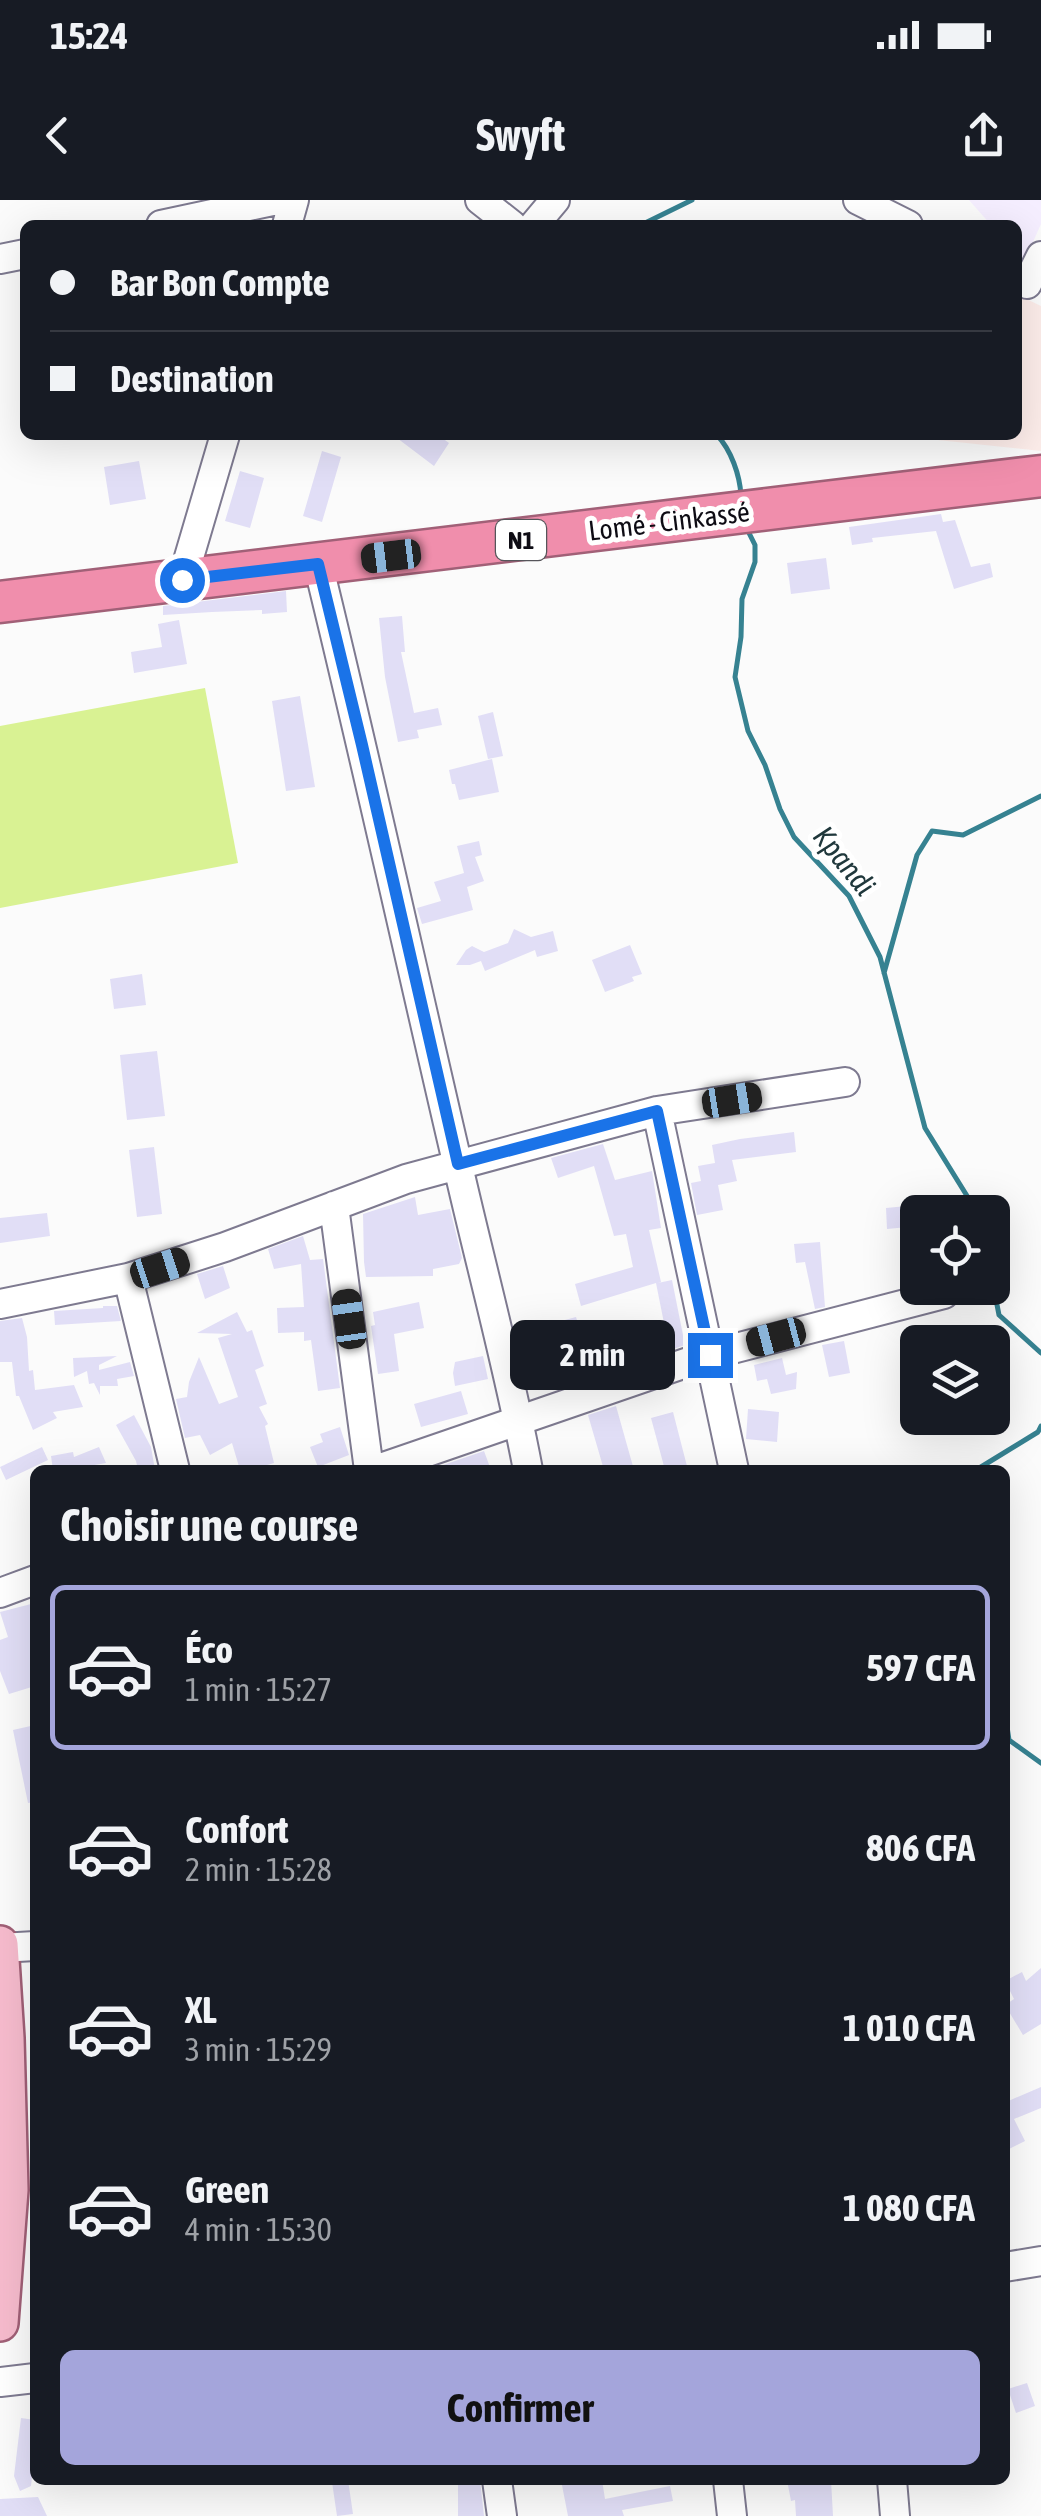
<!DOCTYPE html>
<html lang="fr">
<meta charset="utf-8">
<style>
:root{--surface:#171b24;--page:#20242c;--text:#f1f3f6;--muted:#9ea1a6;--line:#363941;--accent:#a4a5db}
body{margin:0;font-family:"Asap Condensed",sans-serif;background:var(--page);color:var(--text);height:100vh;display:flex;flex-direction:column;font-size:38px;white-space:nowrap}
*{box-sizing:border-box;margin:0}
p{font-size:32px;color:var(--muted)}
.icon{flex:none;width:55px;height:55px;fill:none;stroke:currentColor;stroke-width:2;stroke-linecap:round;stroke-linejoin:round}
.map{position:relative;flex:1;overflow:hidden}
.panel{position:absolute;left:30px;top:1265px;width:980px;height:1020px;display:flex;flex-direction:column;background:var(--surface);border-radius:15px;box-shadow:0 10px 40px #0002}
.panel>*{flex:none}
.top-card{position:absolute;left:20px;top:20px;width:1002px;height:220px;border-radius:15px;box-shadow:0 10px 40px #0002;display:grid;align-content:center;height:220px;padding:0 30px;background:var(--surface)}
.tools{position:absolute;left:900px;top:995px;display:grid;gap:20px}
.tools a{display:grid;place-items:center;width:110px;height:110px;border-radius:15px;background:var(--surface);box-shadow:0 10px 40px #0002;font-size:50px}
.end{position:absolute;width:45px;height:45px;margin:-22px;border:12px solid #1a73e8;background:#fff;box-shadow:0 0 0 5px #fff}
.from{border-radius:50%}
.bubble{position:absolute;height:70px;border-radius:15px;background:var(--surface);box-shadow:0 10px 40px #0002;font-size:32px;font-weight:700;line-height:70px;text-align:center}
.car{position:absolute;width:30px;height:60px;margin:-30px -15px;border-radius:12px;box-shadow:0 0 8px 2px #0007;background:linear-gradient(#222 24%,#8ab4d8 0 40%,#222 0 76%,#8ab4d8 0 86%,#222 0)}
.top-card b{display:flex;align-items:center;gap:35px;height:95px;font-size:38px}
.top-card b+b{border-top:2px solid var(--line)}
.top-card i{width:25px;height:25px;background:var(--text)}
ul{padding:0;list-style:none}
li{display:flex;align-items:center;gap:30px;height:165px;margin:0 20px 15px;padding:0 10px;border:5px solid transparent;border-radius:15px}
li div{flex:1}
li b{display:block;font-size:38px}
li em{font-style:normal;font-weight:700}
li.active{border-color:var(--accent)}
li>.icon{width:90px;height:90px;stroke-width:1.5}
h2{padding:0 30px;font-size:45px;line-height:120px}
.cta{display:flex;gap:20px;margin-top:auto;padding:20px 30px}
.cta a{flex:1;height:115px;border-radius:15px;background:var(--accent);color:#111;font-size:40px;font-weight:700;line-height:115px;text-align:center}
.status{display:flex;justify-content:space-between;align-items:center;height:70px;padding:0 50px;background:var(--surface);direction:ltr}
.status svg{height:28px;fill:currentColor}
header{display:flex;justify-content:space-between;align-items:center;height:130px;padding:0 30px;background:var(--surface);font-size:45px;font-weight:700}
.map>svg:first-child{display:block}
.industrial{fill:#f5eeff}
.medical{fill:#fdedea}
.green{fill:#d9f293}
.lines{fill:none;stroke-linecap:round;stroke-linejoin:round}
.stream{stroke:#368291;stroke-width:5}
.building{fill:#e1def6}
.minor-casing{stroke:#7e7a90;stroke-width:32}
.major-casing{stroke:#a16077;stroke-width:40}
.highway-casing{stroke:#a16077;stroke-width:45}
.minor{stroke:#fff;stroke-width:28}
.major{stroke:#f6bbcd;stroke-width:35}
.highway{stroke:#f08eac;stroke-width:40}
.route{stroke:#1a73e8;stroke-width:12}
.labels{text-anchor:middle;stroke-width:10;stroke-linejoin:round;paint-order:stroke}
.shield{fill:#fff;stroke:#56555a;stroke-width:2.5}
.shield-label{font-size:25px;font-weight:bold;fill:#0e0c14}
.street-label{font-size:28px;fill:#0e0c14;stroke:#fff}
.water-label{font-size:30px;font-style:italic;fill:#20383c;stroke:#fff}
</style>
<div class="status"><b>15:24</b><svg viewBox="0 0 49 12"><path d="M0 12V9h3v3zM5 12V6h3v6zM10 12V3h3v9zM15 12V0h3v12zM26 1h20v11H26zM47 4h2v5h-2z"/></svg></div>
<header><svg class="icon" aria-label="back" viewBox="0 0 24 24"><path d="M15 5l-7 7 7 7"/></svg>Swyft<svg class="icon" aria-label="share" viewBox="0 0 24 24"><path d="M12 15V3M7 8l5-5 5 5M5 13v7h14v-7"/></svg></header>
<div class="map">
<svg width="1041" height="2316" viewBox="0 0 1041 2316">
<rect width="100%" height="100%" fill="#fbfbfb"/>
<path class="industrial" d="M969 0H1041V24L1024 62 1018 55V25H991Z"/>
<path class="medical" d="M1018 95 1041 106V251L900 236 1018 235Z"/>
<path class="green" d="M205 488 238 663 0 708V526Z"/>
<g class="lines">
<path class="stream" d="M641 25 692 0
M717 235C731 250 740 275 741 296
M746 327 755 345V362L742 399 741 437 735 477 748 531 765 565 780 609 794 637 849 696 880 757 925 928 977 1012
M884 773 917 655 932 631 963 635 1041 596
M992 1079 999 1115 1041 1153
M976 1270 1038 1232 1041 1226
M1005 1513 1009 1540 1041 1563"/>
</g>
<path class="building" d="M393 235H438L449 243 434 266Z
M322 251 341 257 322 322 303 316Z
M139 261 146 299 110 305 104 267Z
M240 271 264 278 250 328 225 321Z
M941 314 943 322 955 320 971 367 990 363 993 377 954 389 936 331 872 338 873 342 852 345 849 327Z
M826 358 830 389 791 394 787 363Z
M286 391 287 412 262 414V410L212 412 163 415V406Z
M402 416 405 452H401L414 513 438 508 442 525 417 530 419 538 398 542 385 477 379 418Z
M179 420 187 464 134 473 131 452 162 447 158 424Z
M300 496 315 587 286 591 272 501Z
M493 512 503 556 488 559 478 516Z
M492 559 499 592 459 600 455 584H452L449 570Z
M479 641 482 655 475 657 484 681 467 687 473 710 422 724 417 708 441 701 434 682 464 673 457 646Z
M514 729 531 737 553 731 558 751 537 757 535 750 485 771 481 761 470 765H456L466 750 472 746 484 752 508 743Z
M630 745 642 774 632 777 634 781 605 792 592 760Z
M142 774 146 805 114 809 110 779Z
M157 851 165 916 127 920 120 855Z
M794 932 796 952 732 960 737 981 718 985 723 1010 697 1015 691 983 701 981 698 966 715 963 712 945 740 939Z
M603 944 615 980 652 971 661 1028 649 1030 661 1082 658 1083 672 1080 685 1145 608 1171 604 1156 667 1138 656 1083 581 1106 575 1084 633 1067 626 1034 614 1036 594 966 558 978 551 958Z
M154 947 162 1014 137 1017 129 950Z
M415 997 418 1015 450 1009 462 1058 459 1064 433 1069V1076L366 1077 364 1062 363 1014Z
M917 1005 918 1026 887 1029 886 1008Z
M47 1013 50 1036 0 1043V1018Z
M303 1036 310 1060 323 1059 340 1188 318 1191 311 1140 304 1141V1132L278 1133 277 1108 304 1107 301 1064 274 1069 268 1049Z
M820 1042 825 1107 815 1109 805 1062 796 1063 794 1044Z
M223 1066 230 1088 205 1099 197 1074Z
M419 1102 424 1128 394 1134 399 1171 378 1174 371 1126 375 1125 373 1112Z
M103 1106H117L121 1121 55 1125 54 1111 103 1108Z
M237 1112 247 1132 252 1130 264 1166 255 1170 267 1204 259 1207 268 1224 265 1226 274 1263 250 1270H240L232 1243 210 1255 200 1235 185 1238 176 1199 187 1197 189 1182 199 1157 219 1204 238 1197 218 1138 232 1134 197 1133Z
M576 1117 586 1150 560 1157 550 1124Z
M22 1118 27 1137 29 1171 33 1170 35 1190 74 1185 83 1207 53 1212 57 1218 33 1230 19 1196H16L12 1162H0V1121Z
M844 1141 850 1173 829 1177 822 1145Z
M117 1156 99 1165V1170L130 1162 134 1176 117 1179 118 1186H100V1195L94 1183 89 1184 87 1171 74 1177 73 1158Z
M483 1156 488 1179 455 1186 453 1173 455 1162Z
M782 1158 786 1175 797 1172 796 1189 771 1194 767 1179 757 1181 754 1165Z
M461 1191 468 1214 421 1227 414 1204Z
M616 1206 634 1270H604L588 1215Z
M748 1209 779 1212 777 1242 746 1239Z
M673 1212 688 1270H665L651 1218Z
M134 1215 151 1247 155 1270H138L136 1261 116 1225Z
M340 1227 349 1255 318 1267 310 1247 323 1242 320 1234Z
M42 1247 48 1260 6 1280 0 1267Z
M99 1247 106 1263 66 1270H53L51 1256 73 1252 74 1257Z
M484 1251 491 1270H429Z
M35 1403V1486L9 1494 0 1471V1440L8 1437 0 1412Z
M35 1525V1602L28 1603 13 1530Z
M1041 1768V1824L1023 1835 1005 1805 1014 1799 1005 1781 1022 1772 1026 1781Z
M1041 1887V1908L1014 1919 1025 1941 1005 1951V1899L1006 1902Z
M1027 2183 1035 2206 1016 2213 1008 2189Z
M21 2218 35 2220V2248L31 2286 20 2291 14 2276Z
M348 2280 353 2314 337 2316 332 2282Z
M458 2280H480L484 2316H458Z
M561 2280H602L605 2299 670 2286 673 2301 622 2310 624 2316H568Z
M787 2280H831L833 2316H796L795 2300 791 2301Z
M38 2297 47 2316H0V2299Z"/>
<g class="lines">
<g class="minor-casing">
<path id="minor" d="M480 0 512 25
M858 0 908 25
M161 25 277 0
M287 25 294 0
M534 25 555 0
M0 59 25 54
M1027 84 1041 56
M318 364C367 564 411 765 458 966 481 1067 509 1168 528 1270
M182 381 225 235
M657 911 734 1270
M334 1006 369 1270
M128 1078 175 1270
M0 1104 128 1078 225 1047 406 979 657 911 845 882
M375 1270 709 1155 944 1094
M0 1393 35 1380
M0 1748 35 1746
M1005 2067 1041 2061
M0 2182 35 2178
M497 2280 502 2316
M728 2280 732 2316
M892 2280 895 2316"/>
</g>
<g class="major-casing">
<path id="major" d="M0 1744 6 1838 10 1990 0 2123"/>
</g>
<g class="highway-casing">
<path id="highway" d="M0 402 1041 276"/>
</g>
<use href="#minor" class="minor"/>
<use href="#major" class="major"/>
<use href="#highway" class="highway"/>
</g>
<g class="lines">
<path class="route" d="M182 380 318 364 362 545 458 964 657 911 710 1155"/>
</g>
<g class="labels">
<rect class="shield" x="496" y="320" width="50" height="40" rx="8"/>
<g class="shield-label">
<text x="521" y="349">N1</text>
</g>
<g class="street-label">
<text transform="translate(669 321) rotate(-7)" y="10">Lomé - Cinkassé</text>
</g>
<g class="water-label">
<text transform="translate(844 661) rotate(51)" y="10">Kpandi</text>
</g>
</g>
</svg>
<div class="tools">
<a><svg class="icon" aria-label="locate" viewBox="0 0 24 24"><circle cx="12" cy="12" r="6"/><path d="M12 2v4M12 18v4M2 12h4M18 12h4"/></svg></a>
<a><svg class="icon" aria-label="layers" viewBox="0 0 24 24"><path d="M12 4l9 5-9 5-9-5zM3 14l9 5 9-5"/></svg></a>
</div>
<i class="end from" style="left:182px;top:380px"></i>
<i class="end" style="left:710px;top:1155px"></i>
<div class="bubble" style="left:510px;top:1120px;width:165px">2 min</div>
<i class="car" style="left:391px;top:356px;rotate:263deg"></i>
<i class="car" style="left:732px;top:900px;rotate:81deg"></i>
<i class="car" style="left:160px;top:1068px;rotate:72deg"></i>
<i class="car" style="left:349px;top:1119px;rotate:352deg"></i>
<i class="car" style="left:776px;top:1137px;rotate:255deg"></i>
<div class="top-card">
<b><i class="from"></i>Bar Bon Compte</b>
<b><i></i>Destination</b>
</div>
<section class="panel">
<h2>Choisir une course</h2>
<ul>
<li class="active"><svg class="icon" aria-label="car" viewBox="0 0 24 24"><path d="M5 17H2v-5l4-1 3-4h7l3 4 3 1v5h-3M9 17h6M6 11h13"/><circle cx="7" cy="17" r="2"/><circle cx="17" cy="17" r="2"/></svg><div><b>Éco</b><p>1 min · 15:27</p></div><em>597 CFA</em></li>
<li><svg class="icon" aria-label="car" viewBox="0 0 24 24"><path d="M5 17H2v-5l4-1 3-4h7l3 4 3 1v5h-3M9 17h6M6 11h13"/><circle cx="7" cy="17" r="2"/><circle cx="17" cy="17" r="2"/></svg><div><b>Confort</b><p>2 min · 15:28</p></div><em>806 CFA</em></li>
<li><svg class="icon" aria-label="car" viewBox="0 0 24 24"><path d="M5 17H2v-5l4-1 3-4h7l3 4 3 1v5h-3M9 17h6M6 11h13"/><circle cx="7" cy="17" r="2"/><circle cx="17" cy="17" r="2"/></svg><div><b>XL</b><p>3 min · 15:29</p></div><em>1 010 CFA</em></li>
<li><svg class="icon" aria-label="car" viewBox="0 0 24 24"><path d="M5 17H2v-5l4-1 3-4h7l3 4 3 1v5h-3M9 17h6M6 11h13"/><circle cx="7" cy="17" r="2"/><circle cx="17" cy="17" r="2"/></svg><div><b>Green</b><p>4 min · 15:30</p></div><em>1 080 CFA</em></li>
</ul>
<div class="cta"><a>Confirmer</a></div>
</section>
</div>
